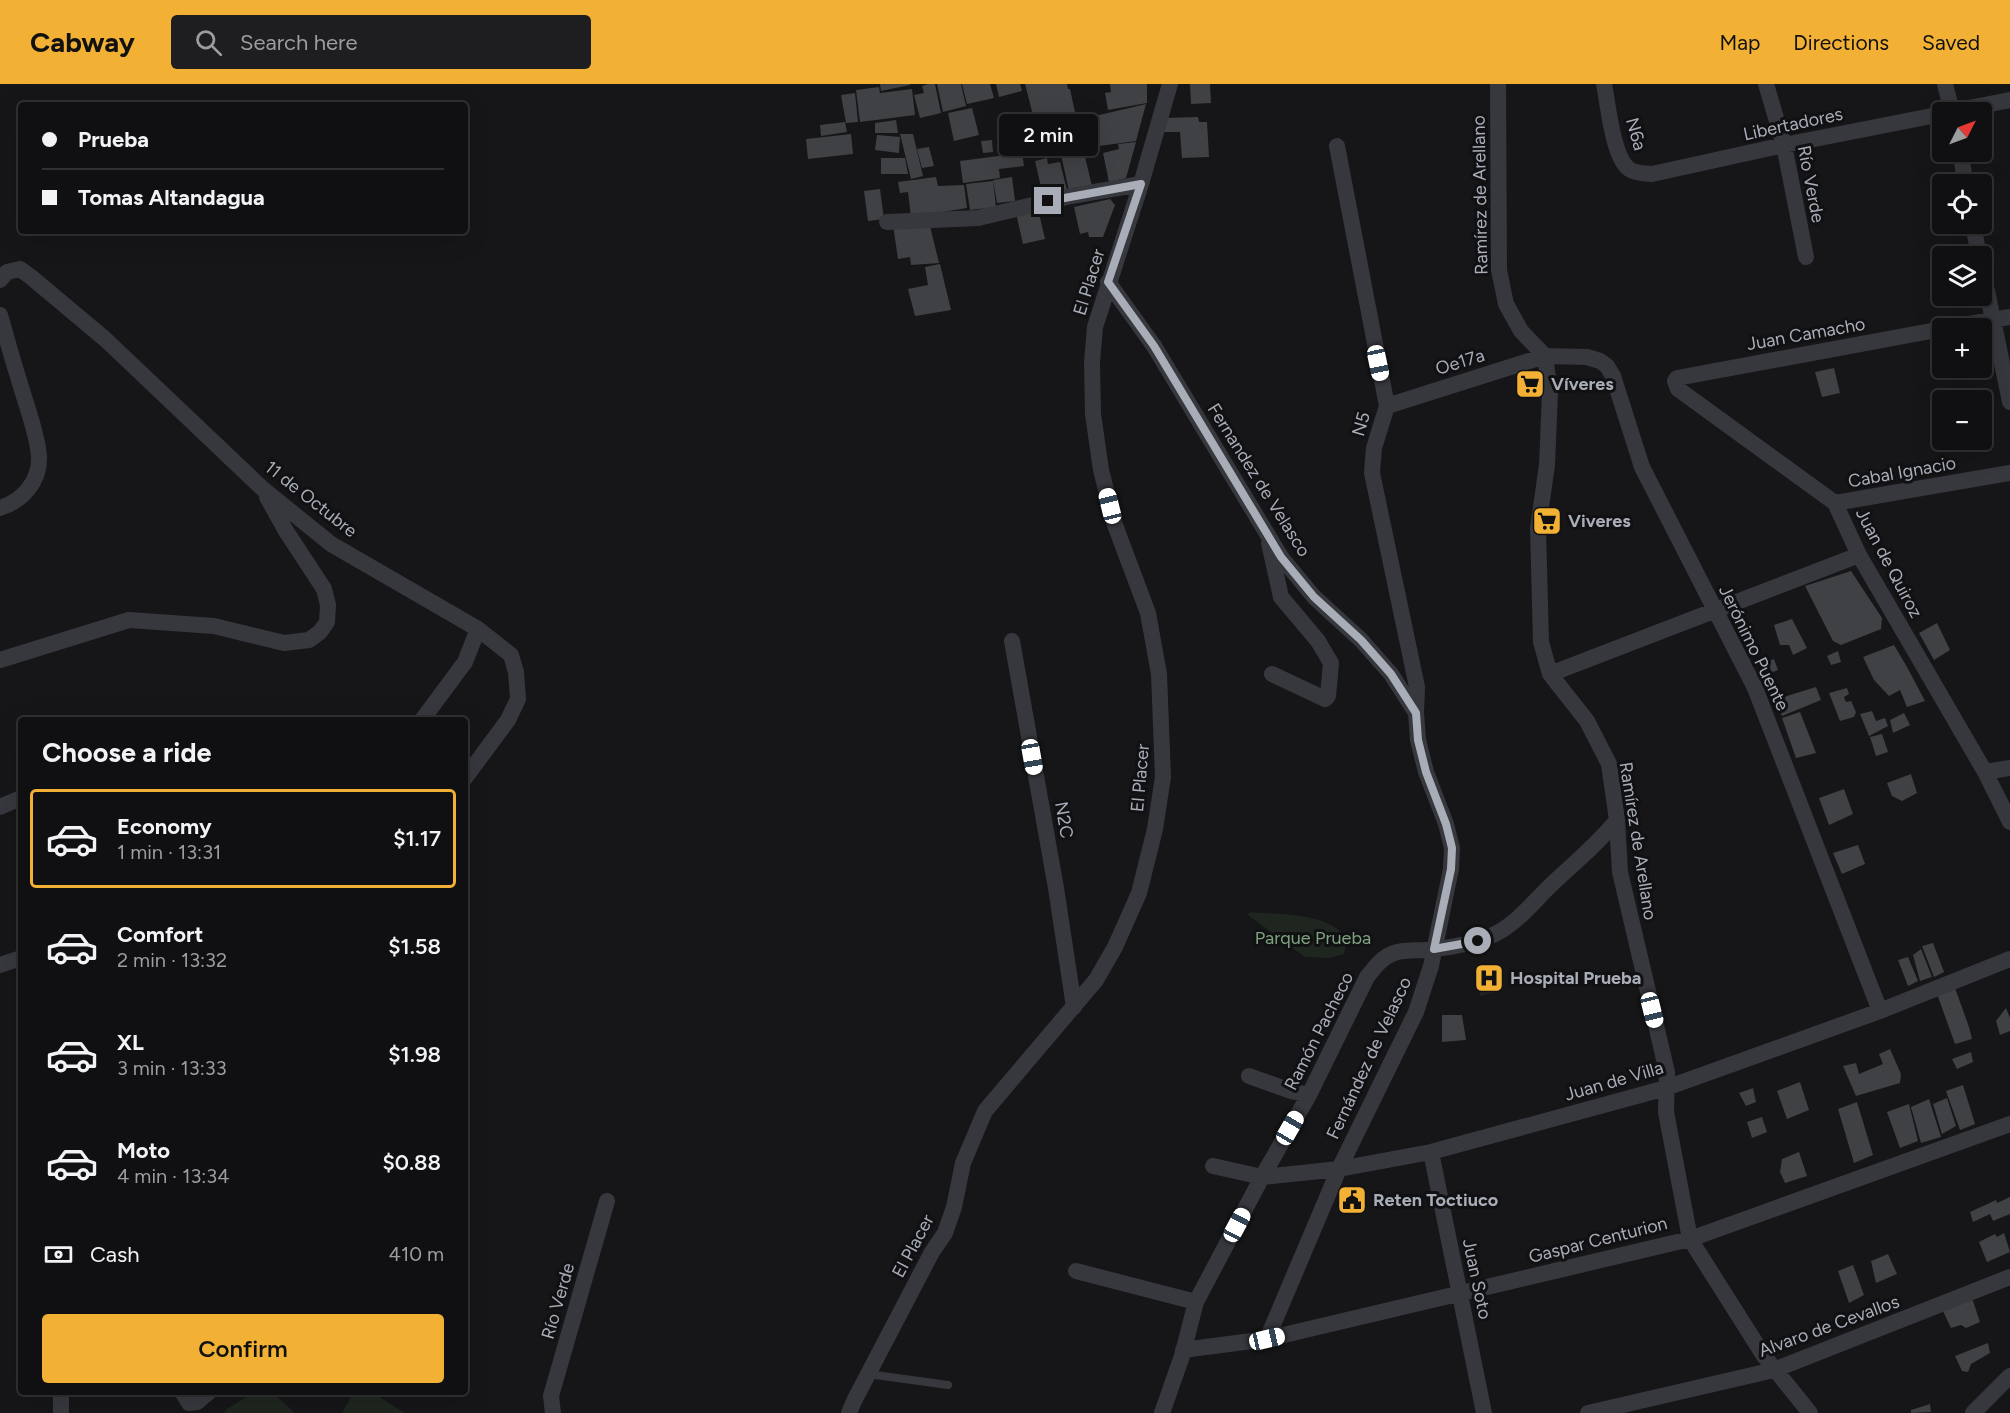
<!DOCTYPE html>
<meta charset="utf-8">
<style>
:root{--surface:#101012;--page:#1e1e20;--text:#f1f3f6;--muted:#9c9d9f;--line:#303032;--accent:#f2b134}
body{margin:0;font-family:Figtree,sans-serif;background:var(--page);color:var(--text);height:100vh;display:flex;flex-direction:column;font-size:22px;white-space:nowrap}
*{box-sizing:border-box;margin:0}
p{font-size:20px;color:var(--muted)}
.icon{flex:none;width:33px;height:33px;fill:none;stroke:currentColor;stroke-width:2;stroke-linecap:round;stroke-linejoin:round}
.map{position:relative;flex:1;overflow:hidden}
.sheet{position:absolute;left:18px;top:633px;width:450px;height:678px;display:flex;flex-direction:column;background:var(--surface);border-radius:6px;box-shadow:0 6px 24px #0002,0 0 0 2px var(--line)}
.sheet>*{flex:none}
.hud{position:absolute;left:18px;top:18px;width:450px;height:132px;border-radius:6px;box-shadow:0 6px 24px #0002,0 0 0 2px var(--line);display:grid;align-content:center;height:132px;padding:0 24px;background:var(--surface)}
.needle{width:39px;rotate:48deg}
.fabs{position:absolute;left:1932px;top:18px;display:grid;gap:12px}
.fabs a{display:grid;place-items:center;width:60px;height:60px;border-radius:6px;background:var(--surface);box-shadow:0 6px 24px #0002,0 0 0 2px var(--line);font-size:30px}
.end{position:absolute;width:27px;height:27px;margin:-14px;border:8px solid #a8adb8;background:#111;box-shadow:0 0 0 3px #111}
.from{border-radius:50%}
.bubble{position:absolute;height:42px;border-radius:6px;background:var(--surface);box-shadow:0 6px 24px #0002,0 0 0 2px var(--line);font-size:20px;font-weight:600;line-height:42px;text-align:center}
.car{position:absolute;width:18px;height:36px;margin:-18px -9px;border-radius:8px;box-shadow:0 0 4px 2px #0007;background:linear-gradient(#fff 24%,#345 0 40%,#fff 0 76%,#345 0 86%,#fff 0)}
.hud b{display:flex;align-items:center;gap:21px;height:57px;font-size:22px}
.hud b+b{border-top:2px solid var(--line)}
.hud i{width:15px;height:15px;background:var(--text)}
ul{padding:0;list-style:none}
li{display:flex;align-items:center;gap:18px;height:99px;margin:0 12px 9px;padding:0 12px;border:3px solid transparent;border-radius:6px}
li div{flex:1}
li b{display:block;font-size:22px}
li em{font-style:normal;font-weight:600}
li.selected{border-color:var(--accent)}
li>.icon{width:54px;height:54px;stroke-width:1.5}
h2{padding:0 24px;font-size:27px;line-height:72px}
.pay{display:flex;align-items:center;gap:15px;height:66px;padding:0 24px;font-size:22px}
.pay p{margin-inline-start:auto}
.primary-button{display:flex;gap:12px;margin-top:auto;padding:12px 24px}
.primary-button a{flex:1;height:69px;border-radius:6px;background:var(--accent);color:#111;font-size:24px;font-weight:600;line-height:69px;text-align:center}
header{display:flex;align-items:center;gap:36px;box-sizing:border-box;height:84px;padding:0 30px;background:var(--accent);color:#111}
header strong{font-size:28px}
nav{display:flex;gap:33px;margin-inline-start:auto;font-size:21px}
.search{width:420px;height:54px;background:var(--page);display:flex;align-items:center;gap:15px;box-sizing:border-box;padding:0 21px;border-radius:6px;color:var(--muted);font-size:22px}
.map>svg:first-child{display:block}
.built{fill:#222225}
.green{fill:#1e261f}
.building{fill:#404145}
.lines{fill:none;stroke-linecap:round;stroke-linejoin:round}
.lane{stroke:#37383d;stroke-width:8}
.street{stroke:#37383d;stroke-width:16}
.route{stroke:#a8adb8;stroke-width:8}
.labels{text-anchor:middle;stroke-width:6;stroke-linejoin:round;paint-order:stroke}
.street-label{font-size:18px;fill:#a8adb8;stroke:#111113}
.poi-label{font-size:18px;font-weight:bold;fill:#a8adb8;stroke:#111113;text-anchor:start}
.park-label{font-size:18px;fill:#7fa381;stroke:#111113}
</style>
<header>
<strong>Cabway</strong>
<div class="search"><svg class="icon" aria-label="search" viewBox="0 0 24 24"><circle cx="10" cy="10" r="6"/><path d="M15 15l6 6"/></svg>Search here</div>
<nav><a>Map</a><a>Directions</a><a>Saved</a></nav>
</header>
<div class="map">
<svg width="2010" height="1329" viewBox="0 0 2010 1329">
<rect width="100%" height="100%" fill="#161618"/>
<path class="built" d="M1496 880 1504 903H1496V908L1480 912 1475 884Z"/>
<path class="green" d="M1250 828C1280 831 1329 828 1347 855L1344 870 1329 874 1305 873 1248 831Z
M254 1308H272L295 1329H224L227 1325Z
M354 1308H371L405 1329H342Z"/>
<path class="building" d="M880 0H910V1L881 7Z
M928 0H935L941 29 920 34 914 11 924 9 922 2Z
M937 0H961L966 22 943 28Z
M962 0H990L994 14 967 20Z
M996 0H1020L1022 7 999 13Z
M1025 0H1067L1068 5H1070L1080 51 1056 56 1051 31 1034 35Z
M1110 0H1147V19L1108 26 1105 9 1111 8Z
M1190 0H1210L1211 19 1191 20Z
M879 3 880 9 912 5 915 31 860 38 856 6Z
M855 9 858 38 846 39 841 11Z
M1146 20 1136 57 1084 64 1078 36Z
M972 24 979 51 954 57 948 29Z
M1198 33 1199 38H1207L1209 73 1182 74 1180 48H1162L1164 34Z
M896 36 898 49H875V39Z
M845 38 847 48 821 52 820 41Z
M1038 42 1045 71 1035 73 1028 44Z
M851 50 853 70 808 75 806 55Z
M900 50H913L923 92 911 95Z
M877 51 900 53 899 69 875 66Z
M1080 52 1092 102 1069 107 1058 57Z
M992 56 993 68 983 69 981 57Z
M1136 58 1126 94 1109 98 1103 69 1119 65 1118 60Z
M929 63 934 82 922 84 917 65Z
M1022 69 1024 82 999 85 1000 94 963 99 960 77Z
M881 74H905L908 90H881Z
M1047 74 1048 80 1060 78 1067 106 1043 112 1035 77Z
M936 93 938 102 964 101 967 124 911 133 908 108 900 109 898 98Z
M1012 93 1015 117 997 119 993 96Z
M993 97 996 123 970 126 966 100Z
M880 105 884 135 868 137 864 107Z
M1110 115 1115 121 1103 153H1089L1088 148 1080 150 1074 123Z
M1038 125 1045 155 1023 160 1016 129Z
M929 138 939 179 911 181 910 173 898 175 893 141Z
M940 180 951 226 915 232 908 205 928 201 925 183Z
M1834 284 1840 309 1822 313 1815 288Z
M1851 487 1882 534 1881 545 1841 561 1833 557 1805 502Z
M1792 535 1807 564 1793 571 1789 561H1780L1774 541Z
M1937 539 1950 566 1934 576 1919 549Z
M1894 561 1907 583 1925 617 1907 623 1900 606 1889 612 1874 596 1863 573Z
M1838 567 1841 578 1831 581 1827 572Z
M1774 575 1778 586 1766 591 1761 580Z
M1816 603 1821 616 1782 632 1774 616Z
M1847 604 1849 610 1844 613 1846 618 1851 617 1856 628 1854 633 1840 637 1829 609Z
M1872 627 1876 637 1885 634 1888 642 1869 652 1860 630Z
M1800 628 1816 669 1796 674 1782 634Z
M1904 629 1910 641 1893 649 1890 636Z
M1882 650 1888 668 1876 672 1870 653Z
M1911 690 1917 709 1902 717 1892 712 1887 699Z
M1844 705 1853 730 1829 741 1819 714Z
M1858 761 1865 780 1842 790 1833 769Z
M1933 859 1944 888 1934 893 1922 862Z
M1921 865 1932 893 1920 897 1913 871Z
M1908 873 1918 897 1908 902 1898 876Z
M1955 904 1969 943 1972 955 1955 960 1937 910Z
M2006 924 2010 934V947L2000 951 1996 937Z
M1442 931H1462L1466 956 1442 958Z
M1890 965 1901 990 1900 999 1856 1012 1843 982 1856 979 1859 990 1883 980 1879 970Z
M1971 968 1973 978 1957 985 1952 975Z
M1800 998 1809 1026 1787 1035 1777 1007Z
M1963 1001 1975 1040 1960 1046 1946 1007Z
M1753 1004 1756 1018 1746 1022 1739 1009Z
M1947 1014 1956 1042 1942 1050 1933 1020Z
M1929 1015 1941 1053 1921 1059 1911 1023Z
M1857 1018 1873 1071 1854 1079 1838 1025Z
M1909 1020 1918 1057 1900 1064 1887 1028Z
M1762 1033 1767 1048 1752 1054 1747 1038Z
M1799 1068 1807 1092 1785 1099 1780 1088 1782 1075Z
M2010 1113V1130L1993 1137 1990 1130 1973 1138 1970 1128 1996 1116 1997 1119Z
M2004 1149 2010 1168 1987 1178 1979 1158 1995 1150 1997 1153Z
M1888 1170 1897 1190 1876 1199 1871 1177Z
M1853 1181 1864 1211 1849 1219 1838 1187Z
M1971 1211 1980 1238 1966 1244 1961 1241 1951 1244 1941 1223Z
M1988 1259 1990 1269 1971 1280 1968 1288 1962 1287 1955 1272Z
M1930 1320 1931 1328 1911 1329V1326Z"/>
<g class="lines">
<path class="lane" d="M868 1290 948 1301"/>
<path class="street" d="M1498 0 1499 186 1506 220 1521 247 1545 272 1550 308 1547 381 1538 444 1541 558 1550 590 1587 637 1609 680 1617 736 1620 788 1667 988 1666 1028 1690 1155 1764 1272 1810 1329
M1604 0C1608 20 1613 74 1629 85 1636 90 1644 89 1652 90L1784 61 1942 30
M1766 0 1784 61 1806 173
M1945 0 1952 28
M1948 28 2010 16
M1960 68 1966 100
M887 138 978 134 1071 112 1141 100
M1973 140 1979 172
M1982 183 2010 318
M0 196 7 188 20 185 31 193 105 255 263 405 331 460 478 545 511 571 516 588 518 615 508 636 465 694
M1108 198 1154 262 1281 473 1314 513 1361 556 1391 590 1416 629
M0 231C7 256 14 281 22 306 28 326 38 353 39 373 40 398 22 417 0 424
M1946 244 2010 233
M1942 245 1677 294 1675 297 1678 305 1835 419 1859 471 1985 688 2010 738
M1387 322 1545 272 1587 273 1600 277 1607 282 1613 292 1642 383 1755 604 1880 927
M1835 419 2010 389
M1269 459 1281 513 1318 557 1331 579 1328 612 1325 615 1272 590
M1012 557 1056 804 1074 923
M0 576 129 536 214 542 284 559 309 556 320 548 327 538 328 521 324 505 286 447 267 413
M1550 590 1859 471
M422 636 465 578 478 545
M1985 688 2010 684
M0 723 21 714
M0 881 21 874
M1249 992 1291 1007 1309 1011
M1431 1068 1484 1329
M1213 1082 1262 1093 1339 1085 1431 1068 1666 1004 1880 927 2010 875
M1076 1187 1196 1218
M1267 1255 1339 1085 1416 928 1431 882 1451 785 1452 764 1446 740 1426 688 1418 656 1416 629 1417 603 1372 389 1374 364 1387 322 1337 62
M1183 1266 1267 1255 1690 1155 2010 1040
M61 1308V1329
M182 1308 189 1319 197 1318 209 1308
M553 1329 551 1312 607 1117
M849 1329 854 1317 932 1168 945 1149 954 1123 963 1079 985 1027 1096 896 1115 863 1139 809 1155 745 1163 693 1159 590 1148 529 1115 441 1101 386 1093 330 1092 278 1095 243 1141 100 1170 0
M1162 1329 1182 1272 1196 1218 1262 1093 1309 1011 1367 893C1373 886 1378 878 1386 873 1398 865 1412 867 1426 866 1448 864 1472 860 1493 851 1517 840 1533 818 1552 800 1574 779 1598 760 1617 736
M1588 1329 1774 1286 2010 1193
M1973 1329 2010 1292"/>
</g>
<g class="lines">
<path class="route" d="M1048 117 1141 100 1108 198 1154 262 1281 473 1314 513 1361 556 1391 590 1416 629 1418 656 1426 688 1446 740 1452 764 1451 785 1434 865 1478 857"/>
</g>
<defs>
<g id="supermarket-square" transform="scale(1.5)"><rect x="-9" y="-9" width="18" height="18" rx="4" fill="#f2b134" stroke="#111113"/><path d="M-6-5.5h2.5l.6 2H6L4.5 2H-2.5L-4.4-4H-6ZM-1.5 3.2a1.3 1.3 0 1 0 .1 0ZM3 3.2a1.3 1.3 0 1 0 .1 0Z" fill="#111"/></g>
<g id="hospital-square" transform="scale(1.5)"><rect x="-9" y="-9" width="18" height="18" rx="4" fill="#f2b134" stroke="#111113"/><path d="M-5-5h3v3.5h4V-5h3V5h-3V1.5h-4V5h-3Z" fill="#111"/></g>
<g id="civic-square" transform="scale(1.5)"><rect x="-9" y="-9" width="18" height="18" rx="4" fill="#f2b134" stroke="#111113"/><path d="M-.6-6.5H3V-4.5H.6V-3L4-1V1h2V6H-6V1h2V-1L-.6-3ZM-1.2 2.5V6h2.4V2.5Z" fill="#111"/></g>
</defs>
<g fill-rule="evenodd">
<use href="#supermarket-square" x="1530" y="300"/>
<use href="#supermarket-square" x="1547" y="437"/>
<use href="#hospital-square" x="1489" y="894"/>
<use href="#civic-square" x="1352" y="1116"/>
</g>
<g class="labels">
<g class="street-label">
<text transform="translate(1793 40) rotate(-12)" y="6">Libertadores</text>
<text transform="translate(1636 50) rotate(74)" y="6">N6a</text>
<text transform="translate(1811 100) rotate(79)" y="6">Río Verde</text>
<text transform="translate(1480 111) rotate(-91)" y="6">Ramírez de Arellano</text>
<text transform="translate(1089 198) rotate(-73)" y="6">El Placer</text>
<text transform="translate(1806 250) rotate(-10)" y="6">Juan Camacho</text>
<text transform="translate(1460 278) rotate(-17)" y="6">Oe17a</text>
<text transform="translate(1361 340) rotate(-74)" y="6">N5</text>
<text transform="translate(1902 388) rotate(-10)" y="6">Cabal Ignacio</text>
<text transform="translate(1259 396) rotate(58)" y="6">Fernandez de Velasco</text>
<text transform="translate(311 415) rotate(38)" y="6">11 de Octubre</text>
<text transform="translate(1889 479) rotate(62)" y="6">Juan de Quiroz</text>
<text transform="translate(1754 564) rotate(64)" y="6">Jerónimo Puente</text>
<text transform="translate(1140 694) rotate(-85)" y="6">El Placer</text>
<text transform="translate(1064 736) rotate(80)" y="6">N2C</text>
<text transform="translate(1638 757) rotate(81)" y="6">Ramírez de Arellano</text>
<text transform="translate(1319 947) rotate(-63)" y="6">Ramón Pacheco</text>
<text transform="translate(1369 974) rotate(-65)" y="6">Fernández de Velasco</text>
<text transform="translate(1614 997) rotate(-16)" y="6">Juan de Villa</text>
<text transform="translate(1598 1156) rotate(-14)" y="6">Gaspar Centurion</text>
<text transform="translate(913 1162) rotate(-62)" y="6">El Placer</text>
<text transform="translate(1477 1195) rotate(78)" y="6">Juan Soto</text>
<text transform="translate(558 1217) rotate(-74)" y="6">Río Verde</text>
<text transform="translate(1829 1242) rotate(-20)" y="6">Alvaro de Cevallos</text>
</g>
<g class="poi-label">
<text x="1551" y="306">Víveres</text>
<text x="1568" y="443">Viveres</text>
<text x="1510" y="900">Hospital Prueba</text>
<text x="1373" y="1122">Reten Toctiuco</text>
</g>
<g class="park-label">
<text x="1313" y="860">Parque Prueba</text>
</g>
</g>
</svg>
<div class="fabs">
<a><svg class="needle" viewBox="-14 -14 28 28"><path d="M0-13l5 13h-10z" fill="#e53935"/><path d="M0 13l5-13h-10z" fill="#9c9d9f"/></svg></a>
<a><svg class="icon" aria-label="locate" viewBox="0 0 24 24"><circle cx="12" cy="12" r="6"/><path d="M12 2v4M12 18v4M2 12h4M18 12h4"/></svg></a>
<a><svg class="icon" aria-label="layers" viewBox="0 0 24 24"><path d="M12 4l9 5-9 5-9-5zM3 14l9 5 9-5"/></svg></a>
<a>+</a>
<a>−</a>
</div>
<i class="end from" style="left:1478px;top:857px"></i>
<i class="end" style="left:1048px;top:117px"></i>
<div class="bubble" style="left:999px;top:30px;width:99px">2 min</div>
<i class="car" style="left:1378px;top:279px;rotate:168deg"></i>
<i class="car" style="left:1110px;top:422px;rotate:346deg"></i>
<i class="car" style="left:1032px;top:673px;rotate:170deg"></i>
<i class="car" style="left:1652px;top:926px;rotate:166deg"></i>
<i class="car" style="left:1290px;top:1044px;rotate:30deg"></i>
<i class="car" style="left:1237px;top:1141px;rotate:28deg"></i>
<i class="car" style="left:1267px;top:1255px;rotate:77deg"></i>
<div class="hud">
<b><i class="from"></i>Prueba</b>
<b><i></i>Tomas Altandagua</b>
</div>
<section class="sheet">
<h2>Choose a ride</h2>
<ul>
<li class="selected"><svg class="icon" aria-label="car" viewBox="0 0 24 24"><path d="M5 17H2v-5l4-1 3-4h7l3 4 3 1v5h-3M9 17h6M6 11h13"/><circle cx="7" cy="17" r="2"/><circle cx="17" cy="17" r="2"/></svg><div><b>Economy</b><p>1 min · 13:31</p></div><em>$1.17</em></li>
<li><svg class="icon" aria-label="car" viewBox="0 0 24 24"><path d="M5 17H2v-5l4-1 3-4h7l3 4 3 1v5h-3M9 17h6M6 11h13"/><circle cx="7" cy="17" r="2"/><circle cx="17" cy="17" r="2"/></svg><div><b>Comfort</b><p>2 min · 13:32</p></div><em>$1.58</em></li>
<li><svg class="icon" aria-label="car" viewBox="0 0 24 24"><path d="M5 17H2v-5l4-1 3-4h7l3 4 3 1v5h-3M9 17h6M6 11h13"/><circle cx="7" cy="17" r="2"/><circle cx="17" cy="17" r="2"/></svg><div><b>XL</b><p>3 min · 13:33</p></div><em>$1.98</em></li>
<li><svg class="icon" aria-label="car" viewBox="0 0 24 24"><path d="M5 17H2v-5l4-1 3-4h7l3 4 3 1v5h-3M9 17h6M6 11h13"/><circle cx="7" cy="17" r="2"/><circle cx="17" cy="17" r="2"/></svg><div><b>Moto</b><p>4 min · 13:34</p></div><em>$0.88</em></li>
</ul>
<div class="pay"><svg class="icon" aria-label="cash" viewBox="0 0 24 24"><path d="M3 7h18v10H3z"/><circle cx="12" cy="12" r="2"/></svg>Cash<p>410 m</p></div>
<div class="primary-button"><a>Confirm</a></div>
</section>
</div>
